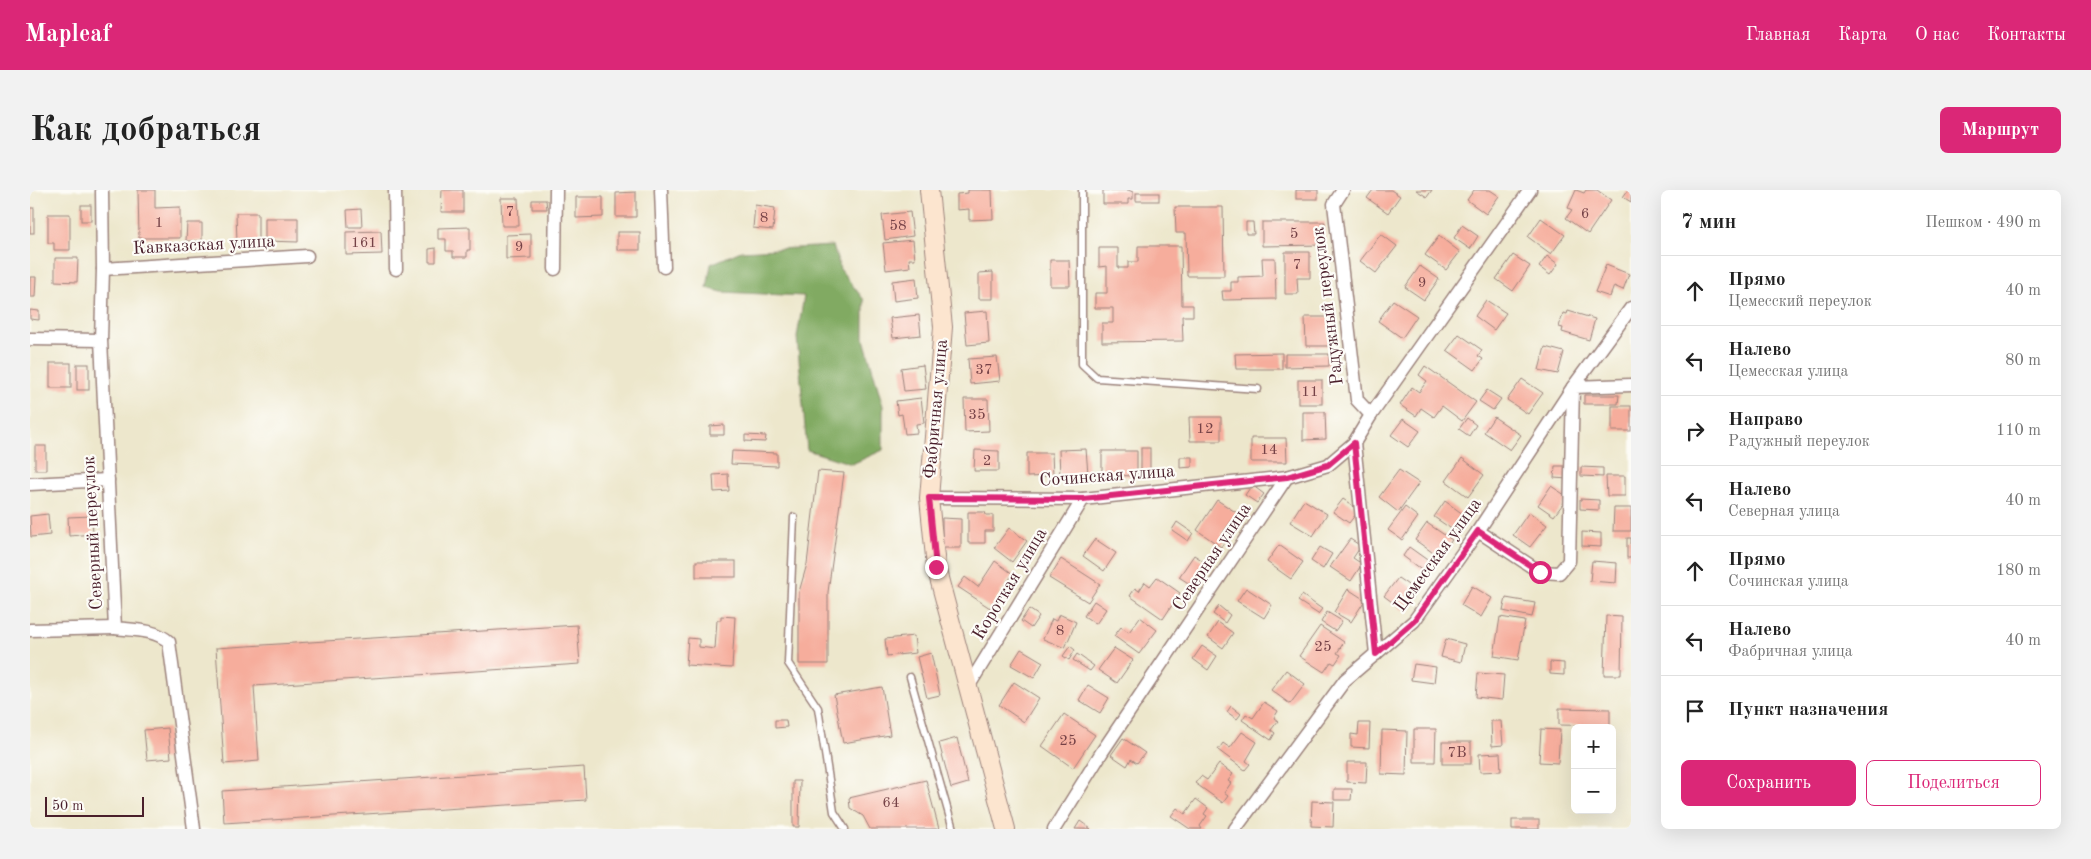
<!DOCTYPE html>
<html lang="ru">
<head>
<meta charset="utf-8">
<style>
  :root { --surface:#fff; --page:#f2f2f2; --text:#222; --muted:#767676; --line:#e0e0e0; --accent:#db2777 }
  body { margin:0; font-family:"Old Standard TT",serif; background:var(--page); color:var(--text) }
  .controls { position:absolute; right:15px; bottom:15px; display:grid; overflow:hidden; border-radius:8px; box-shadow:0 5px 20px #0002 }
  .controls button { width:45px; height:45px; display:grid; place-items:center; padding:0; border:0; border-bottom:1px solid var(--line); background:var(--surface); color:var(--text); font:25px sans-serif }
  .scale { position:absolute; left:15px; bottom:12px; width:99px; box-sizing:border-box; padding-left:5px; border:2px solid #4a1f2b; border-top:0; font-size:14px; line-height:18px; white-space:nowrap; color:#4a1f2b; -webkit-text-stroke:4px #fdfcf7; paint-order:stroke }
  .stop { position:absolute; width:15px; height:15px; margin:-11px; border:4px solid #db2777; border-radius:50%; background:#fff }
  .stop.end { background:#db2777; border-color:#fff; box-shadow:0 1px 5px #0008 }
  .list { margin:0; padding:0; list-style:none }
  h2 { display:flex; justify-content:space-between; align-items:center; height:65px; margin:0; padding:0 20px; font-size:21px }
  h2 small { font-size:16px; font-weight:400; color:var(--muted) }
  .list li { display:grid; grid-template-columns:32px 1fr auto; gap:15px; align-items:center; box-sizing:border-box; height:70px; padding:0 20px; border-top:1px solid var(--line) }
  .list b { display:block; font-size:19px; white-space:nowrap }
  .list p { margin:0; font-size:16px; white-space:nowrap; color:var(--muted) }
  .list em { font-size:16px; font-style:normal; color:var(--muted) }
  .actions { display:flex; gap:10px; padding:15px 20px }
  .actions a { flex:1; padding:11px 0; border:1px solid var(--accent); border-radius:8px; text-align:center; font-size:18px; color:var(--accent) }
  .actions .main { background:var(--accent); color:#fff }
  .icon { flex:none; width:28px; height:28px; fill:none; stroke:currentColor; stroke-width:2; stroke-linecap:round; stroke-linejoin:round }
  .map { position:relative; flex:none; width:1601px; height:639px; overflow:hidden; border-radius:8px }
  header { display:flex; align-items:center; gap:30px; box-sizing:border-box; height:70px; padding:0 25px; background:var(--accent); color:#fff }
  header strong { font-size:24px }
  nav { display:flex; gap:28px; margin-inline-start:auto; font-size:18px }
  .intro { display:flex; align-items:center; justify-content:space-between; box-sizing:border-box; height:120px; padding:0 30px }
  h1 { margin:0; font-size:35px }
  .button { padding:12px 22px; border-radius:8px; background:var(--accent); color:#fff; font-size:18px; font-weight:700 }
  main { display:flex; gap:30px; padding:0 30px }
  aside { flex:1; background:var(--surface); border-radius:8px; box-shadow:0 5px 20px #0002 }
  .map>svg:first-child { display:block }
  .forest { fill:#81aa62; stroke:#666446 }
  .building { fill:#f6ad9c }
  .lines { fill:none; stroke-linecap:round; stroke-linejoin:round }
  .lane-casing { stroke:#9c837c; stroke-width:9 }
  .street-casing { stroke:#9c837c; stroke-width:15 }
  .secondary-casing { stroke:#9c837c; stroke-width:20 }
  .lane { stroke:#fff; stroke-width:6 }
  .street { stroke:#fff; stroke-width:12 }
  .secondary { stroke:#fce5cf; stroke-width:18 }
  .route { stroke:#db2777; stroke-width:6 }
  .labels { text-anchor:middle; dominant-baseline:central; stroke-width:4.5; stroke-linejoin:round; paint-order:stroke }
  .number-label { font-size:15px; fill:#754247 }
  .street-label { font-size:18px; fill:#4a1f2b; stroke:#fdfcf7 }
</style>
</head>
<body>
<header>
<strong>Mapleaf</strong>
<nav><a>Главная</a><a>Карта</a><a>О нас</a><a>Контакты</a></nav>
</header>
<div class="intro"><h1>Как добраться</h1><a class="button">Маршрут</a></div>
<main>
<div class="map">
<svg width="1601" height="639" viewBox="0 0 1601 639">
  <rect width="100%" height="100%" fill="#fdfcf7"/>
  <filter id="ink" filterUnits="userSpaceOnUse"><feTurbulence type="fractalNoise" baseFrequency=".02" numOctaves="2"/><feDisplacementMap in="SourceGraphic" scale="10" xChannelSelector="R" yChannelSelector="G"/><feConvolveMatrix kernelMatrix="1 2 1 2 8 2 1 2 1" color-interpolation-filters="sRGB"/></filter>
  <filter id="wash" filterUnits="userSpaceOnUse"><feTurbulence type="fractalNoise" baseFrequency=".0096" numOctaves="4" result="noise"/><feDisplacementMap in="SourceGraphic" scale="20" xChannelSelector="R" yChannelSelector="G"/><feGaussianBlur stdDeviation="1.12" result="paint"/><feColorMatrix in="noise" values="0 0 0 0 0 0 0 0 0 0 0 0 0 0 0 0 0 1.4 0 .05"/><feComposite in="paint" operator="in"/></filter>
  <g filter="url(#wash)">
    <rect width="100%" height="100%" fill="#ede7cc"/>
    <!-- forest -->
    <path class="forest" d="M803 56 810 79 834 110V149L853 216V260L822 274 777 260 767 147 774 106 692 102 677 98 681 74 711 61Z"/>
    <g id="blocks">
      <!-- building -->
      <g class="building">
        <path d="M108 0H125V18L150 17V48H109Z"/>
        <path d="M412 0H433V22H411Z"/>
        <path d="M938 0H962L963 29 939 30V19L927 20V4L938 3Z"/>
        <path d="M1073 0H1098L1103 2V9H1098V14H1073Z"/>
        <rect x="1266" y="0" width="22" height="9"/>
        <path d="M1343 0H1361L1370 6 1358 23 1337 8Z"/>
        <path d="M1386 0H1402L1397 7Z"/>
        <path d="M1444 0H1460L1469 6 1456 24 1437 10Z"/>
        <path d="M1546 0 1554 3 1556 0H1567L1581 10 1558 44 1536 28 1542 20 1538 18Z"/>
        <path d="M1598 0H1601V12L1593 7Z"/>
        <path d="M606 2V27H586V3Z"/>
        <rect x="1106" y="3" width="23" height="8"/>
        <path d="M546 7H573V27L546 28Z"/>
        <path d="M471 8H488L489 36H472Z"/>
        <path d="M502 10H516L517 19H502Z"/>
        <rect x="51" y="15" width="10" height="16"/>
        <path d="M725 15 745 18 743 40 723 38Z"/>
        <path d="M1145 17H1193L1194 86H1157L1156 43H1146Z"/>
        <rect x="0" y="18" width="4" height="25"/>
        <path d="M331 19 332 37H318L317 20Z"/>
        <path d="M880 22 883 46 855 50 852 25Z"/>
        <path d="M206 23H228V52H207Z"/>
        <path d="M18 24H40V60H24V53H18Z"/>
        <path d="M235 28H268V52L235 51Z"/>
        <path d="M1511 28 1535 45 1521 64 1498 47Z"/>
        <path d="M1216 32H1223L1224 44H1216Z"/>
        <path d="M1232 32H1295V55L1232 56Z"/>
        <path d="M157 33H172V51H156Z"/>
        <path d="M1432 35 1448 46 1440 59 1424 48Z"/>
        <path d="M440 37V60H437V67H423V61H416V49H408V38Z"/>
        <path d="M351 41 352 64 316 65V42Z"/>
        <rect x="587" y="42" width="23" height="18"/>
        <path d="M501 44V68L476 69V45Z"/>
        <path d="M1351 44 1367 56 1346 83 1330 71Z"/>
        <path d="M1409 46 1430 62 1416 80 1395 65Z"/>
        <path d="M883 50 885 69H879L880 77 856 80 853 53Z"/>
        <path d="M1108 56H1151L1152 115H1163V126H1152L1153 151 1072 152V133H1083V118H1065V103H1077V76L1069 77V58H1088V78H1098V72H1108Z"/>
        <path d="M406 58V72H399V59Z"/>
        <path d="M1255 62H1280V88H1267L1268 104H1255Z"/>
        <path d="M1483 65 1500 76 1483 101 1466 89Z"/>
        <path d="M1517 66 1528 74 1520 85 1509 77Z"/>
        <path d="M25 68H48L47 92 25 91Z"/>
        <path d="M1232 68H1245L1246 109 1193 110 1192 101H1201V92H1208V87L1233 86Z"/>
        <path d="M1020 70H1039L1040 96H1020Z"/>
        <path d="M1576 75 1599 84 1593 100 1584 96 1580 107 1565 102Z"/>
        <path d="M1390 76 1409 89 1394 110 1375 97Z"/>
        <path d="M963 82V109H949V83Z"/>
        <path d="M0 87H6L5 107H0Z"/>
        <path d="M886 88 888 108 864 111 862 91Z"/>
        <path d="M1363 110 1387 126 1372 148 1348 131Z"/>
        <path d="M1456 110 1476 123 1464 140 1445 126Z"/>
        <path d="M0 120 9 121V130L0 129Z"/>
        <path d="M957 121 959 153 937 155 934 123Z"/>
        <path d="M1538 121 1565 129 1559 150 1532 142 1533 138 1529 137 1533 123 1537 124Z"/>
        <path d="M889 125 891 145 863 148 860 128Z"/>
        <path d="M1275 127H1298L1299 156H1276Z"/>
        <path d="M1429 144 1452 160 1448 166 1453 169 1445 180 1417 160Z"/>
        <path d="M1515 157 1534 162 1528 184 1509 180Z"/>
        <path d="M1252 163V179H1206L1205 164Z"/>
        <path d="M1255 164H1299V176L1255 177Z"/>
        <path d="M967 167 970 191 940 194 938 169Z"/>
        <rect x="20" y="173" width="21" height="25"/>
        <rect x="47" y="174" width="12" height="26"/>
        <path d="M893 175 896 199 874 201 871 178Z"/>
        <path d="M1395 176 1446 212 1432 231 1412 216 1404 227 1391 218 1386 226 1370 215 1382 197 1389 202 1397 191 1389 185Z"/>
        <path d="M1492 189 1513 203 1498 224 1477 210Z"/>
        <rect x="1268" y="190" width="24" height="24"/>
        <path d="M1457 200 1471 209 1463 220 1449 211Z"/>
        <path d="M1554 205H1589L1588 214H1554Z"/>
        <path d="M891 208 894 233 886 234 887 243 875 244 872 224 868 225 866 211Z"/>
        <path d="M934 209H958L959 241 935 242Z"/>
        <rect x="1582" y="216" width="19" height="25"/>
        <path d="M1273 222H1295L1296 249 1273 250Z"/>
        <path d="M1159 227H1191V251H1160Z"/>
        <path d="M1464 227 1491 245 1480 260 1454 242Z"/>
        <path d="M1437 228 1446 235 1439 246 1429 239Z"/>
        <path d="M1373 229 1390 241 1378 257 1361 245Z"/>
        <path d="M694 235V245H680V236Z"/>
        <path d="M715 245 736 246 735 252 715 251Z"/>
        <path d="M1221 248H1256L1257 272H1221Z"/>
        <rect x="5" y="256" width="11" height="24"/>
        <rect x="1111" y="258" width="9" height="26"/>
        <path d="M1056 259 1058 284 1030 286 1029 260Z"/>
        <path d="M945 260 969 261V281H944Z"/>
        <path d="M702 261 747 263V276L701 274Z"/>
        <path d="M1072 261H1107V286L1072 285Z"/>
        <path d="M997 263H1022L1023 286 997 287Z"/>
        <path d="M1150 267H1162V277L1150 278Z"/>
        <path d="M1432 268 1454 285 1438 307 1416 291Z"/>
        <path d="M1525 276H1539L1538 289 1524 288Z"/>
        <path d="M1551 277 1573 278V287L1551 286Z"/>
        <path d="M1369 280 1389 293 1368 322 1349 307Z"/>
        <path d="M788 281 814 283 798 402V474H769V402L777 374Z"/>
        <path d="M698 284 699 301 684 302 683 285Z"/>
        <path d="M1576 286H1595V306H1577Z"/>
        <path d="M1222 295 1234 304 1227 313 1215 305Z"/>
        <path d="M1521 296 1538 307 1524 326 1508 315Z"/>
        <path d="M1313 309 1329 320 1319 333 1303 322Z"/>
        <path d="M1550 309 1569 310V320L1550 319Z"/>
        <path d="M1187 310 1207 323 1192 344 1197 348 1191 357 1167 340Z"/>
        <path d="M1274 310 1297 324 1283 346 1260 332Z"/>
        <path d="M1415 311 1437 327 1426 342 1404 327Z"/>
        <path d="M1375 317 1388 327 1372 350 1358 340Z"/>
        <path d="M1584 318H1601V341H1583Z"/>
        <path d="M938 322H955L956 325H963V341H955V353H938Z"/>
        <path d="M1499 322 1517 335 1500 357 1483 345Z"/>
        <path d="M18 324 20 345 1 347 0 326Z"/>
        <path d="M62 326 63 344 39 346 38 327Z"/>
        <path d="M912 328 931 329V358H912Z"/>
        <path d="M1147 332 1163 343 1158 351 1142 340Z"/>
        <path d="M1397 333 1422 350 1409 367 1385 350Z"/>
        <path d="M979 338 997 351 982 372 964 358Z"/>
        <path d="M1552 342 1571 343V357L1552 356Z"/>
        <rect x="1597" y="348" width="4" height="20"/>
        <path d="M1065 349 1086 363 1074 381 1053 366Z"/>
        <path d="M1320 349 1331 356 1323 368 1332 374 1321 391 1300 377Z"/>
        <path d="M1249 355 1273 372 1261 389 1237 372Z"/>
        <path d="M1290 357 1302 364 1293 379 1281 371Z"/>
        <path d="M1379 357 1400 372 1394 382 1373 366Z"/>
        <path d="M1164 365 1181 376 1166 398 1149 387Z"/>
        <path d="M1031 369 1070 394 1058 412 1019 388Z"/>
        <rect x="666" y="371" width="40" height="16"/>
        <path d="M965 371 983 384 960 418 928 397 935 387 948 397Z"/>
        <path d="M1562 371 1587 373 1586 393 1560 391Z"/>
        <path d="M1127 387 1150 403 1133 429 1100 406 1105 398 1109 401 1115 392 1120 396Z"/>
        <path d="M1368 388 1387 401 1373 420 1354 406Z"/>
        <path d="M1442 396 1462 408 1451 427 1431 415Z"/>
        <path d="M1216 398 1242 415 1234 428 1207 411Z"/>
        <path d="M1318 399 1335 410 1321 432 1304 422Z"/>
        <path d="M1272 405 1292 419 1288 424 1268 411Z"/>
        <path d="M1476 408 1505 413 1502 427 1473 421Z"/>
        <path d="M1064 411 1076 419 1066 434 1054 426Z"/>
        <path d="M1189 416 1200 425 1195 433 1183 424Z"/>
        <path d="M999 419 1009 426 1001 438 991 431Z"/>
        <path d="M1297 422 1312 431 1305 441 1291 432Z"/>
        <path d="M1029 424 1046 432 1035 458 1013 449 1022 429 1026 431Z"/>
        <path d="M691 426 705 427 702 478 656 475 658 448 669 449V457L685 459 687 430H691Z"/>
        <path d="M1576 426 1592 427 1591 485H1574Z"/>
        <path d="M1110 427 1127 440 1109 464 1084 446 1091 437 1099 442Z"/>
        <path d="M1470 427 1495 431 1488 470 1464 466Z"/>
        <path d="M1188 432 1203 443 1193 458 1178 447Z"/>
        <path d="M547 435 550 474 224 496 229 571 194 574 186 458Z"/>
        <path d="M1290 436 1314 452 1307 463 1311 465 1305 474 1301 472 1294 482 1269 466Z"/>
        <path d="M884 446 886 463 857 466 855 449Z"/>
        <path d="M1416 449 1435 454 1431 472 1411 467Z"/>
        <path d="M1040 456 1045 460 1039 470 1033 466Z"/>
        <path d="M1172 456 1187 466 1178 480 1163 469Z"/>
        <path d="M1084 458 1103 470 1087 493 1068 480Z"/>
        <path d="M991 459 1013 472 1004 488 981 475Z"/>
        <path d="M901 463 910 505 897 508 887 467Z"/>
        <path d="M1047 464 1064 476 1060 481 1043 470Z"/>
        <path d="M1520 472 1534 473V485L1520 484Z"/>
        <path d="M1384 474 1406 477 1404 493 1381 490Z"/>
        <path d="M1256 480 1275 494 1260 514 1241 500Z"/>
        <path d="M1448 483 1474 485 1472 510 1446 507Z"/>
        <path d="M984 492 1009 508 994 532 969 515Z"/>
        <path d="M1058 495 1079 508 1070 523 1049 510Z"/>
        <path d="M852 497 860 545 813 553 804 505Z"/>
        <path d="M1234 512 1248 521 1244 528 1248 531 1241 540 1245 543 1241 550 1212 530 1216 524 1223 528Z"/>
        <path d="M1201 516 1211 524 1207 529 1197 522Z"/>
        <path d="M1529 518 1580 519V536L1529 535Z"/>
        <path d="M1034 524 1065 545 1043 578 1012 556Z"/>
        <path d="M745 530H756L757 537 745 538Z"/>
        <path d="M1461 531H1471L1473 555 1462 556Z"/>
        <path d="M1329 533H1340L1339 558 1321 557V544L1328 545Z"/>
        <path d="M138 538 141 568 117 570 114 540Z"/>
        <path d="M1384 539H1406L1405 572H1384Z"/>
        <path d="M1511 539 1530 540 1528 573 1509 572Z"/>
        <path d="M1352 540 1377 541 1376 585 1351 584Z"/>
        <path d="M1212 542 1227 552 1216 571 1220 574 1215 580 1188 560 1193 553 1200 558Z"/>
        <path d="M927 548 938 593 921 598 909 553Z"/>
        <path d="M1093 548 1115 563 1107 573 1101 569 1097 576 1081 565Z"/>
        <rect x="1412" y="552" width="29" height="22"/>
        <path d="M1470 563 1471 581 1450 582 1449 564Z"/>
        <path d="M1317 572H1337L1336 593 1317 592Z"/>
        <path d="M1189 574 1203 584 1198 591 1201 593 1194 603 1198 606 1193 613 1165 593 1171 586 1177 590Z"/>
        <path d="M554 577 556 610 194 633 192 601Z"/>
        <path d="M896 590 909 639H840L833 626 820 618 819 608Z"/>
        <path d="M763 591H770L769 637H763Z"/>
        <path d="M1304 599H1322L1321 610H1304Z"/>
        <path d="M1166 609 1178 618 1174 624 1177 626 1170 636 1172 639H1160L1141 626 1147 618 1155 624Z"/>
        <path d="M1282 611 1304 612 1303 637 1281 636Z"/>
        <rect x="1482" y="630" width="27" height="9"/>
        <path d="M1050 631 1061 639H1045Z"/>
      </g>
    </g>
  </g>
  <g filter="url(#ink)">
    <use href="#blocks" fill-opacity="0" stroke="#9c837c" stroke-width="1"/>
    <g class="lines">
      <defs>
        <g id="lane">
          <path d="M1052 0V174L1067 188 1228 199"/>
          <path d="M764 327 758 473 788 518 804 622 815 639"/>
          <path d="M880 487 923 639"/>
        </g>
        <g id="street">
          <path d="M72 0 73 79 71 150 85 438C103 440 125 439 139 452L164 639"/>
          <path d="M365 0 366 79"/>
          <path d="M631 0 634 77"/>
          <path d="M1313 0 1304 14 1327 210 1341 225"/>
          <path d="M73 79 277 66"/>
          <path d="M525 79 526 0"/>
          <path d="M0 149 71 150"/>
          <path d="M1324 253 1346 464"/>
          <path d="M0 294 78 290"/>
          <path d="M899 308 1053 309 1257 287"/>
          <path d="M1448 341 1510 382 1529 383 1539 371 1543 197 1601 195"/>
          <path d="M0 440 85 438"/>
          <path d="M938 497 1053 309"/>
          <path d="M1024 639 1072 562 1257 287 1298 275 1324 253 1341 225 1500 0"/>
          <path d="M1205 639 1315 490 1384 431 1448 341 1543 197 1601 118"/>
        </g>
        <path id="secondary" d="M899 0 913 137 899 308 906 377 976 639"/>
      </defs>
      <!-- lane casing -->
      <use href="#lane" class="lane-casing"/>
      <!-- street casing -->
      <use href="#street" class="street-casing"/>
      <!-- secondary casing -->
      <use href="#secondary" class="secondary-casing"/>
      <!-- lane -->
      <use href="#lane" class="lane"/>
      <!-- street -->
      <use href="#street" class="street"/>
      <!-- secondary -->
      <use href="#secondary" class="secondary"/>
    </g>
  </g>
  <g class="lines" filter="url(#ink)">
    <!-- route -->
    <path class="route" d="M906 377 899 308 1053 309 1257 287 1298 275 1324 253 1346 464 1384 431 1448 341 1510 382"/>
  </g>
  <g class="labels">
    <!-- number labels -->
    <g class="number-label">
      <text x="480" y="22">7</text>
      <text x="1555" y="24">6</text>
      <text x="734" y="28">8</text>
      <text x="129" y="33">1</text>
      <text x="868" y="36">58</text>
      <text x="1264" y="44">5</text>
      <text x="334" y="53">161</text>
      <text x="489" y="57">9</text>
      <text x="1267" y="75">7</text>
      <text x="1392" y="93">9</text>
      <text x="954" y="180">37</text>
      <text x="1280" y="202">11</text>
      <text x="947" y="225">35</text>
      <text x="1175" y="239">12</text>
      <text x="1239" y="260">14</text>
      <text x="957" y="271">2</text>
      <text x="1030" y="441">8</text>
      <text x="1293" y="457">25</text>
      <text x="1038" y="551">25</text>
      <text x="1427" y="563">7В</text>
      <text x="861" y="613">64</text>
    </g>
    <!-- street labels -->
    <g class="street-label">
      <text transform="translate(174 55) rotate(-3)">Кавказская улица</text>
      <text transform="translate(1298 116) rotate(-97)">Радужный переулок</text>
      <text transform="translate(906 219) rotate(-85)">Фабричная улица</text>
      <text transform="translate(1077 286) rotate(-4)">Сочинская улица</text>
      <text transform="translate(63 343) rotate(-93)">Северный переулок</text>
      <text transform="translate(1408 365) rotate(-54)">Цемесская улица</text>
      <text transform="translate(1182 367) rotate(-56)">Северная улица</text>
      <text transform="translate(980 394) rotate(-59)">Короткая улица</text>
    </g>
  </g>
</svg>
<div class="controls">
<button>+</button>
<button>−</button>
</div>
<div class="scale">50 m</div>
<div class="stop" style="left:1510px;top:382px"></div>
<div class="stop end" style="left:906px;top:377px"></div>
</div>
<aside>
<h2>7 мин<small>Пешком · 490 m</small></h2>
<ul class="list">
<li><svg class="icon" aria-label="ahead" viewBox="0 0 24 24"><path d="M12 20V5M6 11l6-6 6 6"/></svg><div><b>Прямо</b><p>Цемесский переулок</p></div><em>40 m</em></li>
<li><svg class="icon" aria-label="left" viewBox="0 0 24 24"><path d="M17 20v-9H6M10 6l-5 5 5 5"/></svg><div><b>Налево</b><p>Цемесская улица</p></div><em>80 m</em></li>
<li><svg class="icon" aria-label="right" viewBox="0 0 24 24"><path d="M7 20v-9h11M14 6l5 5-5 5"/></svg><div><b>Направо</b><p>Радужный переулок</p></div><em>110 m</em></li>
<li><svg class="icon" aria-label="left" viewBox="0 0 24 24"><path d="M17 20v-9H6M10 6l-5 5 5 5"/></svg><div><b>Налево</b><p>Северная улица</p></div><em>40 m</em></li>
<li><svg class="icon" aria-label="ahead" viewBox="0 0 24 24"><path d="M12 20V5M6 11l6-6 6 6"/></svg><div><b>Прямо</b><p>Сочинская улица</p></div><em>180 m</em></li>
<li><svg class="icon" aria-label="left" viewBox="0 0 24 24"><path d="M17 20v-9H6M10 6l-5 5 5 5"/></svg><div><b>Налево</b><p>Фабричная улица</p></div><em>40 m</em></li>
<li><svg class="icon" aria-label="arrive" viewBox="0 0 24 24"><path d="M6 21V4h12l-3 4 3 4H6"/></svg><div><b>Пункт назначения</b></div></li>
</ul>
<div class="actions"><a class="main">Сохранить</a><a>Поделиться</a></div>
</aside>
</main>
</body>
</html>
